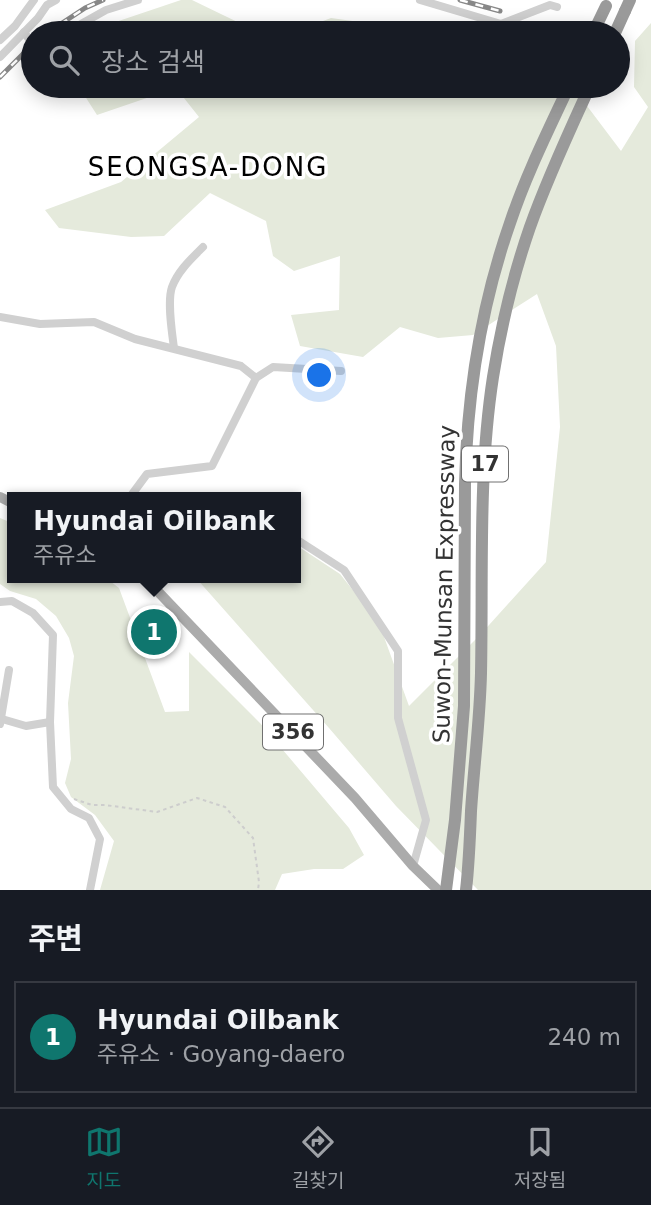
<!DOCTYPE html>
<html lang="ko">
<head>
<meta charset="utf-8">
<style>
  :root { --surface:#171b24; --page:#242831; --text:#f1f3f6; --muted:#9ea1a6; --line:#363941; --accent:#0f766e }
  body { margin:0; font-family:"DejaVu Sans","Noto Sans KR",sans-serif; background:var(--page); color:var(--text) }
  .you { position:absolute; left:320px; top:376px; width:24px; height:24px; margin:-18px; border:5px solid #fff; border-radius:50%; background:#1a73e8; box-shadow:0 0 0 10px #1a73e833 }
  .badge { display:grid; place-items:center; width:46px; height:46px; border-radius:50%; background:var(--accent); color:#fff; font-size:23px; font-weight:700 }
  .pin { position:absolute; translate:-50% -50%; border:4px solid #fff; box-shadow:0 2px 7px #0006 }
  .popup { position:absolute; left:7px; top:492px; width:294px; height:91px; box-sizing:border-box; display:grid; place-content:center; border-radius:0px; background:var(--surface); filter:drop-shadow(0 2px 5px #0005); font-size:23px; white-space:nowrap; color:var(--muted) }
  .popup b { font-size:26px; color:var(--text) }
  .popup::after { content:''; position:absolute; left:50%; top:100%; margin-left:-14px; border:14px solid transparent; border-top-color:var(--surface) }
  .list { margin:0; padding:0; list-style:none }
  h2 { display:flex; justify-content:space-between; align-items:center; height:91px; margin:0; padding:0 28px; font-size:30px }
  h2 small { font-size:23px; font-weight:400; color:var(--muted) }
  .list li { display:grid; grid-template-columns:46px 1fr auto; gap:21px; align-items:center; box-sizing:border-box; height:112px; margin:0 14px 14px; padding:0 14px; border:2px solid var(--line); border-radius:0px }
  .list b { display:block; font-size:26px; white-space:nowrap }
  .list p { margin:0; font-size:23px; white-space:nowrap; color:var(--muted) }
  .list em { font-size:23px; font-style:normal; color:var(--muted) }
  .icon { flex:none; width:38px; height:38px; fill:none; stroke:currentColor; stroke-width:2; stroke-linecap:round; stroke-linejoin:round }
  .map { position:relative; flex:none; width:651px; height:890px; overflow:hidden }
  .search { position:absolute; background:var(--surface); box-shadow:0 4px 18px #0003; left:21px; right:21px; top:21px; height:77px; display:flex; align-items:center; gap:18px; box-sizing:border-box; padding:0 24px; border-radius:38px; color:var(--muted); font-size:26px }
  .sheet { height:217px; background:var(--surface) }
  nav { display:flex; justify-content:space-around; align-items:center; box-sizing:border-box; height:98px; border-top:2px solid var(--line); background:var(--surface); font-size:19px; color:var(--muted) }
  nav a { display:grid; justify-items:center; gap:4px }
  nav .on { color:var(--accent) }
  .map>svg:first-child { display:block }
  .green { fill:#e5eadc }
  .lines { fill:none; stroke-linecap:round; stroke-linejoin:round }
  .path { stroke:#cdcdcd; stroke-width:2; stroke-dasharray:3.5 3.5; stroke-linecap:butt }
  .minor { stroke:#d0d0d0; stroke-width:8 }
  .major { stroke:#ababab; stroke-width:10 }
  .highway { stroke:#9a9a9a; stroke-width:12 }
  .rail-casing { stroke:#888; stroke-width:5 }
  .rail { stroke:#fff; stroke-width:2.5; stroke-dasharray:8; stroke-linecap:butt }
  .highway-bridge { stroke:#9a9a9a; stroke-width:12 }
  .labels { text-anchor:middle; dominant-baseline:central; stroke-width:7; stroke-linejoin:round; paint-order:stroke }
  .shield { fill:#fff; stroke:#707070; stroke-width:2 }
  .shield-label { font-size:21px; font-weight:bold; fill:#333 }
  .street-label { font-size:23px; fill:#333; stroke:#fff }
  .quarter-label { font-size:26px; letter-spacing:2px; fill:#000; stroke:#fff }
</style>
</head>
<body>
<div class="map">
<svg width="651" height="890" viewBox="0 0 651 890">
  <rect width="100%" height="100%" fill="#fff"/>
  <!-- green -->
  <g class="green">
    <path d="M181 0H192L260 33H83Z"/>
    <path d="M331 18 417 30 423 33H291Z"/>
    <path d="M651 23V890H478L396 806 329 728 196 578H296V545L340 574 379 623 409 706 480 635 546 562 560 427 556 346 537 294 473 335 438 338 400 327 363 357 300 346 291 315 339 310 340 256 294 271 273 256 266 221 210 193 164 236 131 237 59 228 45 210 121 182 199 117 176 88 97 115 81 90 80 86H572L621 151 648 107 634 87 635 41Z"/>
    <path d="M0 518 12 523V578H106L119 588 165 712 189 711V652L260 723 349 828 364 855 343 869H314L282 874 275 890H100L114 841 95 815 71 797 65 783 71 759 68 703 74 656 69 638 56 616 36 599 10 591 0 584Z"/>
  </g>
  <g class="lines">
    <!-- path -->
    <path class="path" d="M74 799 92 805H105L157 812 197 798 225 807 253 838 259 882 258 890"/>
    <!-- minor -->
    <g class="minor">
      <path d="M420 0 501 24 550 5 557 7"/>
      <path d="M24 32 33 45"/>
      <path d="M65 33 106 10 138 0"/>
      <path d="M0 40 15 26 34 0"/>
      <path d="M0 57 38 18 47 5 56 0"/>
      <path d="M0 317 40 324 94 322 135 339 241 366 256 378"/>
      <path d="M174 348C172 333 167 301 172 287 178 271 191 259 203 247"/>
      <path d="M130 497 147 474 212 466 256 378 273 367 341 371"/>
      <path d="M296 539 344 570 398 651V718L426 820 413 866"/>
      <path d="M0 602 12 601 33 613 53 635 50 722 53 787 71 809 89 818 100 839 90 890"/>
      <path d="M2 719 26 726 50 722"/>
      <path d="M0 724 9 670"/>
    </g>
    <!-- major -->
    <g class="major">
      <path d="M0 497 12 503"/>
      <path d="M145 578 355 798 413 866 438 890"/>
    </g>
    <!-- highway -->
    <g class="highway">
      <path d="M625 11 630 0"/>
      <path d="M446 890 455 820 464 706 465 484C467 395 481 306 510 223 526 175 548 131 569 86"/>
      <path d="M466 890C469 864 470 837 471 811 474 765 480 719 481 673 483 575 478 474 493 377 501 326 513 276 530 227 547 179 569 132 590 86"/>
    </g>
    <defs>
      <g id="rail">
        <path d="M460 0 500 11"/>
        <path d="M47 33 85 8 103 0"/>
        <path d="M0 77 33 44"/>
      </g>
    </defs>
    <!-- rail casing -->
    <use href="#rail" class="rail-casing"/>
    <!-- rail -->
    <use href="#rail" class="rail"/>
    <!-- highway-bridge -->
    <g class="highway-bridge">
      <path d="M593 33 606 6"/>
      <path d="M615 33 625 11"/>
    </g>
  </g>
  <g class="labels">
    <!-- shield labels -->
    <g class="shield">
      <rect x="462" y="446.5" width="46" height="35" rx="5"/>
      <rect x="263" y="714.5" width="60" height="35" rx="5"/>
    </g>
    <g class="shield-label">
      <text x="485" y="464">17</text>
      <text x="293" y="732">356</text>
    </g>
    <!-- street labels -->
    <g class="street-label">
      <text transform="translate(444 584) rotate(-89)">Suwon-Munsan Expressway</text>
    </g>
    <!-- quarter labels -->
    <g class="quarter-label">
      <text x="208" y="167">SEONGSA-DONG</text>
    </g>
  </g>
</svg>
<div class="you"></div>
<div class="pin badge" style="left:154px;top:632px">1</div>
<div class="popup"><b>Hyundai Oilbank</b>주유소</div>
<div class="search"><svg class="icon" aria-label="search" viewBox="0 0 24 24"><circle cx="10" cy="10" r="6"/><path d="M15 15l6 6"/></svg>장소 검색</div>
</div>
<section class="sheet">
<h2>주변<small></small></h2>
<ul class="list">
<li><span class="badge">1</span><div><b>Hyundai Oilbank</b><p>주유소 · Goyang-daero</p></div><em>240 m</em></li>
</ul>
</section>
<nav>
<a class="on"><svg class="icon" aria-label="map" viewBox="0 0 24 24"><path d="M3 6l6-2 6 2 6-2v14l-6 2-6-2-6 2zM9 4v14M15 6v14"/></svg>지도</a>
<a><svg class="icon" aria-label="directions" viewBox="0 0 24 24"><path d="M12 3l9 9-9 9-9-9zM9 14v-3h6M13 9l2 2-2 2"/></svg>길찾기</a>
<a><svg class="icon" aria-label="saved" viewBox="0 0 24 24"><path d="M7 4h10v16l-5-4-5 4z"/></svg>저장됨</a>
</nav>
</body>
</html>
